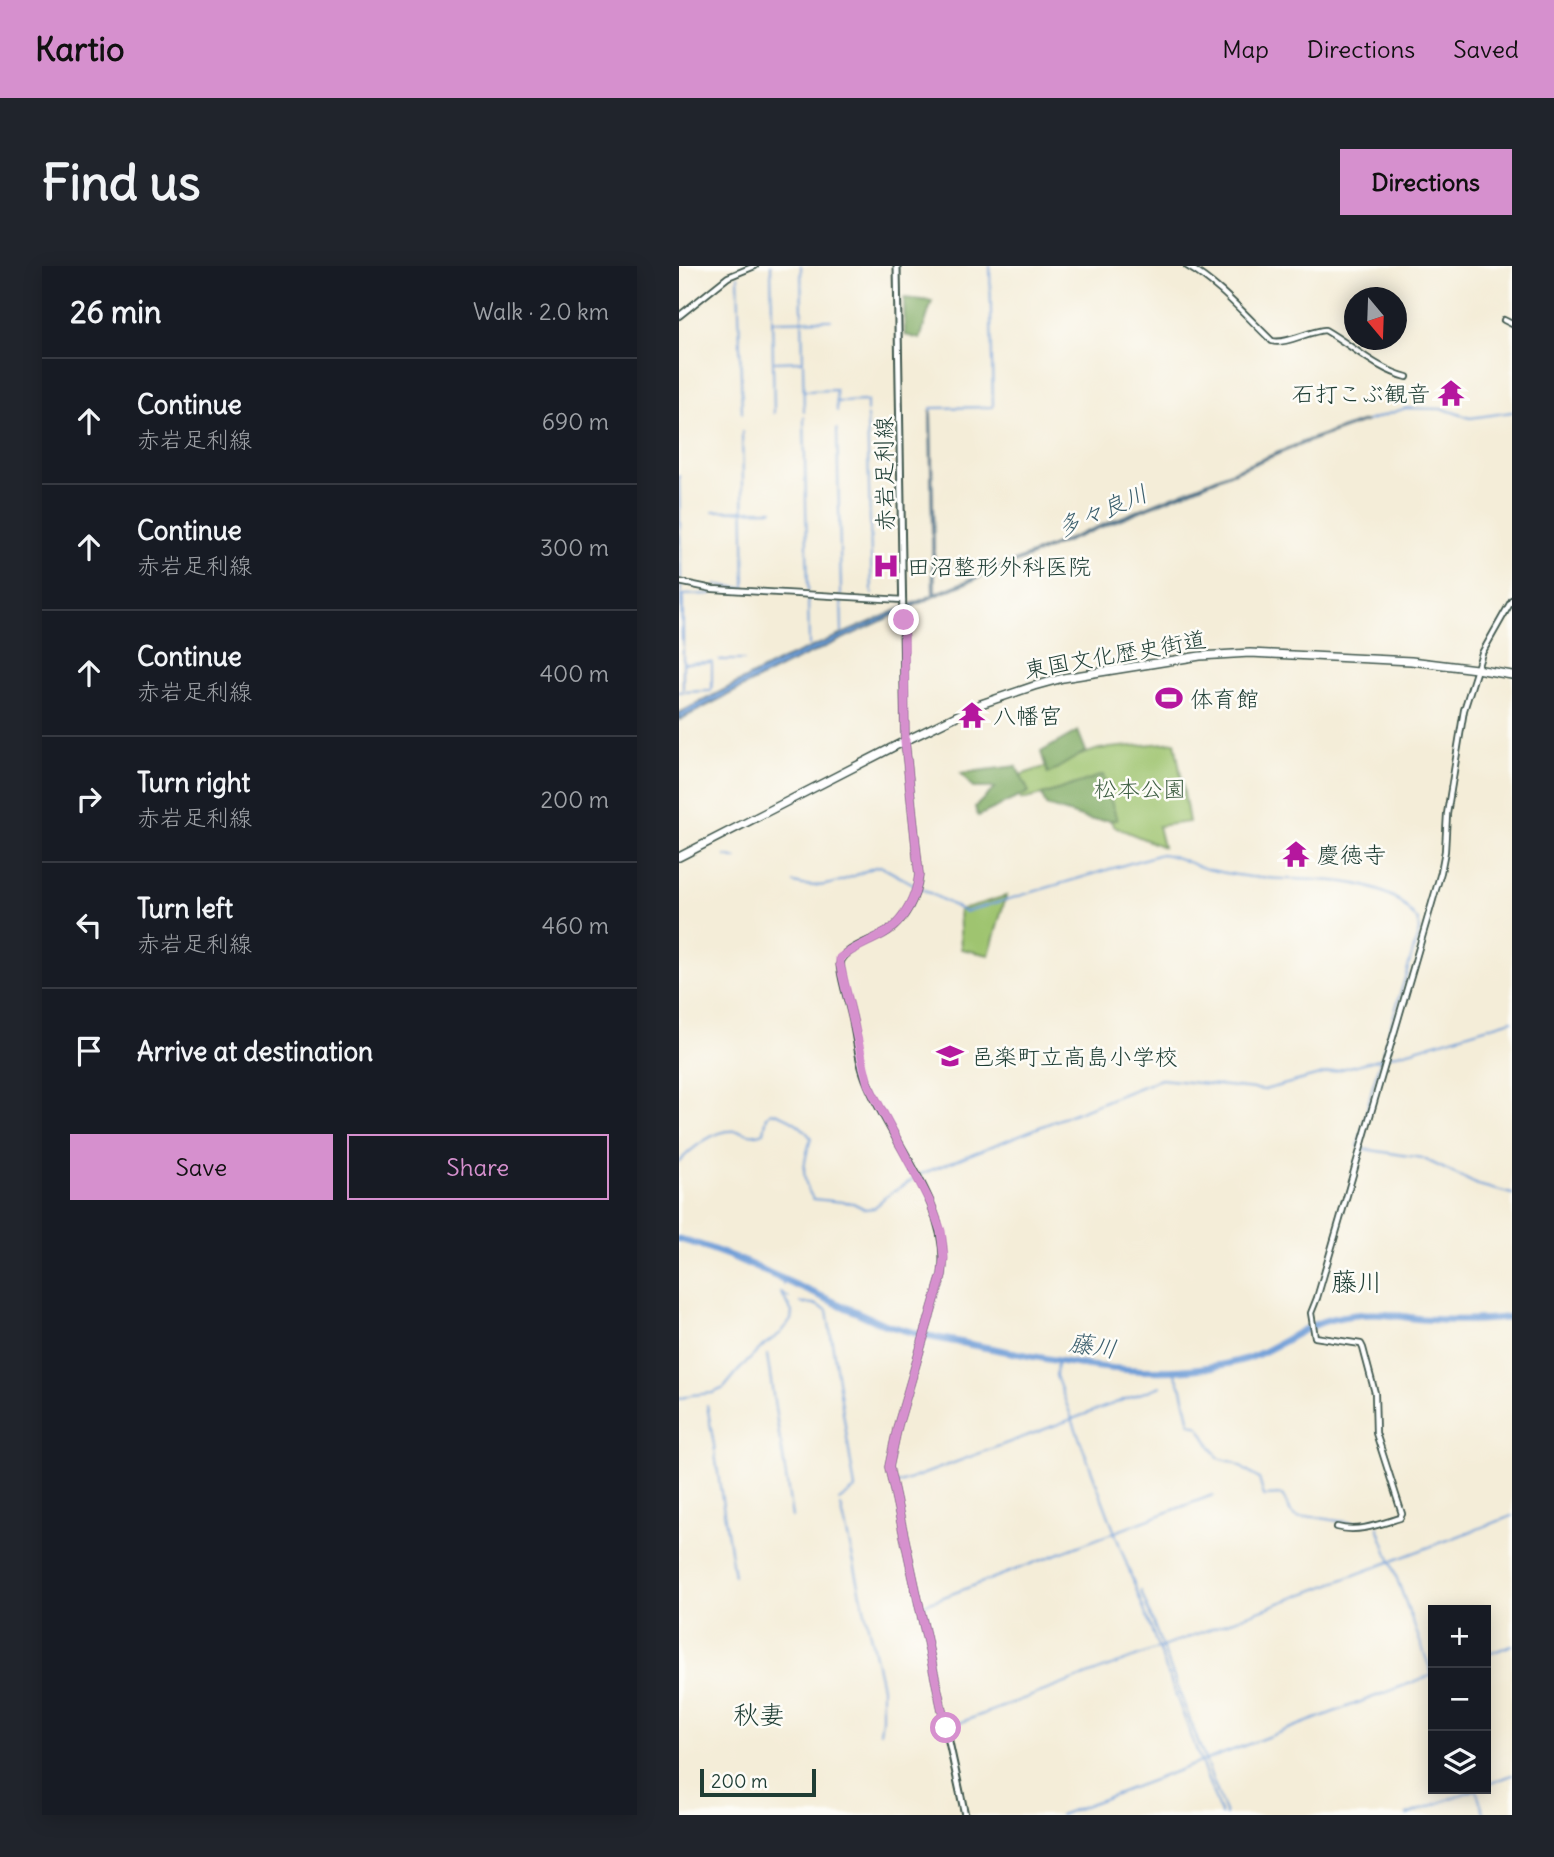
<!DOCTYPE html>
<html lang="en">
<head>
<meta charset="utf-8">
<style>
  :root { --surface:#171b24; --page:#20242c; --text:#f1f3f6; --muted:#9ea1a6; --line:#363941; --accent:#d690ce }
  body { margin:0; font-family:Delius,"Klee One",sans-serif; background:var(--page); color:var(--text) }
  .controls { position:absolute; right:21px; bottom:21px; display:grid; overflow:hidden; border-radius:0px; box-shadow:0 4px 18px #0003 }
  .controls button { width:63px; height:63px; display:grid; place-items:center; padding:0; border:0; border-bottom:2px solid var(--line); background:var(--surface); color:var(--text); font:35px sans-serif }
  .compass { position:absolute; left:665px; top:21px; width:63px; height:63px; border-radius:50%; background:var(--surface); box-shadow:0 4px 18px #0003; rotate:161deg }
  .scale { position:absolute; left:21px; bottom:18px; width:116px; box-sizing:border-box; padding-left:7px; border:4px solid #1f3d34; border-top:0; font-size:19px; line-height:24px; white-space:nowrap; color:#1f3d34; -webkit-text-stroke:5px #fdfcf7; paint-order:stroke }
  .stop { position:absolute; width:21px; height:21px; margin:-16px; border:5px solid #d690ce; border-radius:50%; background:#fff }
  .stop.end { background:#d690ce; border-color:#fff; box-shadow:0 2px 7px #0008 }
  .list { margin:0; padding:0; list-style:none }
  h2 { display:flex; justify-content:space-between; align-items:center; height:91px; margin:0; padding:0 28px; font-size:30px }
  h2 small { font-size:23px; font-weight:400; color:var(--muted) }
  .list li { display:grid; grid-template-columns:46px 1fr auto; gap:21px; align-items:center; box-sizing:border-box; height:126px; padding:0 28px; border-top:2px solid var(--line) }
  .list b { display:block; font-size:26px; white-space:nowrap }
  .list p { margin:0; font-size:23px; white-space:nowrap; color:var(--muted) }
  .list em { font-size:23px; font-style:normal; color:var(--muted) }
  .actions { display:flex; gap:14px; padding:21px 28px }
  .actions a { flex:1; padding:16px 0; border:2px solid var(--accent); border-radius:0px; text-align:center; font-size:24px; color:var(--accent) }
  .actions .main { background:var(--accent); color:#111 }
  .icon { flex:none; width:38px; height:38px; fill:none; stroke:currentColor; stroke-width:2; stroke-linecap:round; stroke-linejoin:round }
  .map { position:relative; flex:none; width:833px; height:1549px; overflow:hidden; border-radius:0px }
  header { display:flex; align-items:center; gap:42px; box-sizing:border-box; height:98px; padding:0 35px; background:var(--accent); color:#111 }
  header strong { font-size:33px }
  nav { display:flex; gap:38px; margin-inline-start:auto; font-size:24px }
  .intro { display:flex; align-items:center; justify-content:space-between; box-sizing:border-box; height:168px; padding:0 42px }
  h1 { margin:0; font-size:49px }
  .button { padding:18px 32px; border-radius:0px; background:var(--accent); color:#111; font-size:24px; font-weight:700 }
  main { display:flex; gap:42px; padding:0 42px }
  aside { flex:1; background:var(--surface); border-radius:0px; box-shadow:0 4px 18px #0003 }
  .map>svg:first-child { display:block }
  .green { fill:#9fc46f; stroke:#5f8052; stroke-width:2 }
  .forest { fill:#7faa62; stroke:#4f744b; stroke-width:2 }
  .water { fill:#6e9dd7; stroke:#466d86; stroke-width:2 }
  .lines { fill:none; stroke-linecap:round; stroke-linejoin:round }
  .stream { stroke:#6e9dd7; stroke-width:2 }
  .river { stroke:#6e9dd7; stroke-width:7 }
  .tertiary-casing { stroke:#3f574d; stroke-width:8 }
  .secondary-casing { stroke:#3f574d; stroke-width:9 }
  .trunk-casing { stroke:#3f574d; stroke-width:10 }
  .tertiary { stroke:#fff; stroke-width:4.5 }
  .secondary { stroke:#fff; stroke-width:5 }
  .trunk { stroke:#fff; stroke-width:7 }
  .route { stroke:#d690ce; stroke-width:9 }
  .labels { text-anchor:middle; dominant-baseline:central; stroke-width:5; stroke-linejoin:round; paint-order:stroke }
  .poi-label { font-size:23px; fill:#1f3d34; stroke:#fdfcf7; text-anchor:start }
  .street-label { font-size:23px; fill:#1f3d34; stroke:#fdfcf7 }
  .park-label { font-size:23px; fill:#3f5f43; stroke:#fdfcf7 }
  .water-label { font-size:24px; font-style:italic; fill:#3b5f6d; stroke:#fdfcf7 }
  .quarter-label { font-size:26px; fill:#1f3d34; stroke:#fdfcf7 }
</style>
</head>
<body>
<header>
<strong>Kartio</strong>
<nav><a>Map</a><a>Directions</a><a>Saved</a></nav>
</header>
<div class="intro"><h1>Find us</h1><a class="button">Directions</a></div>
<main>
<aside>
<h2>26 min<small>Walk · 2.0 km</small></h2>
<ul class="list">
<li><svg class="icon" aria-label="ahead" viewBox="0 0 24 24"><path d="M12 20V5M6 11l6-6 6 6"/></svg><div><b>Continue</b><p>赤岩足利線</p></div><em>690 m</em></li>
<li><svg class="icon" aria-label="ahead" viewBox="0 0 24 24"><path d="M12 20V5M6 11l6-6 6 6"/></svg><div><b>Continue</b><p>赤岩足利線</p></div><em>300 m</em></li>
<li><svg class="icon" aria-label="ahead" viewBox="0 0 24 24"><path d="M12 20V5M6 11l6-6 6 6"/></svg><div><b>Continue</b><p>赤岩足利線</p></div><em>400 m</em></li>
<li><svg class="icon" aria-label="right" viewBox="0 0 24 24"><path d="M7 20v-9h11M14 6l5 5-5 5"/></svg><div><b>Turn right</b><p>赤岩足利線</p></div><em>200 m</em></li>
<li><svg class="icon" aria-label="left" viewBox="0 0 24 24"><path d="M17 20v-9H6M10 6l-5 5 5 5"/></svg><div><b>Turn left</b><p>赤岩足利線</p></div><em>460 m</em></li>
<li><svg class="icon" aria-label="arrive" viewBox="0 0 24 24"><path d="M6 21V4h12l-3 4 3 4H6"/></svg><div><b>Arrive at destination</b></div></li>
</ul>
<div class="actions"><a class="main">Save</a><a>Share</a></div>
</aside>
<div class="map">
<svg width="833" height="1549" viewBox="0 0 833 1549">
  <rect width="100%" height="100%" fill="#fdfcf7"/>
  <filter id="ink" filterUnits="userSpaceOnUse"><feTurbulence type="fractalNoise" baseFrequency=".0143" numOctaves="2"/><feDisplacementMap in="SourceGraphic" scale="14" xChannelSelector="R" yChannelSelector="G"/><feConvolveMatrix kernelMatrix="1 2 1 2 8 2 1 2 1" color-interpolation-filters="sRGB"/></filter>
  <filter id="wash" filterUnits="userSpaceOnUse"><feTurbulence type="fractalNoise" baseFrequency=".00686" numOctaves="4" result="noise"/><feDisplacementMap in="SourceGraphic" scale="28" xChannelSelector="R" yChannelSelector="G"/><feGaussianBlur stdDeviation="1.57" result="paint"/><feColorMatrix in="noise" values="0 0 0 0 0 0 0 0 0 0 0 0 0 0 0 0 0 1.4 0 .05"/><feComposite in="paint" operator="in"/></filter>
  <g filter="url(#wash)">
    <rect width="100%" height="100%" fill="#f4edd8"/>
    <!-- green -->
    <g class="green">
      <path d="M496 476 510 556 479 560 484 581 436 561 425 546 363 529 343 534 323 515 420 483Z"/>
      <path d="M327 630 310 689 282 683 280 644Z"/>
    </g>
    <!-- forest -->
    <g class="forest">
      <path d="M225 32 253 35 241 73 226 69Z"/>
      <path d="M399 465 407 485 369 508 362 486Z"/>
      <path d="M337 500 350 526 299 550 296 541 316 522H294L282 507Z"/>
      <path d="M424 509 438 554H412L367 540 363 529Z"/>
    </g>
    <!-- water -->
    <path class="water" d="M251 144 252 149 256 328 629 174 685 155H688L628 176 256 330 107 399 0 454V447L103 394 254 329Z"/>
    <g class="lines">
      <!-- stream -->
      <g class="stream">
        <path d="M92 0 95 147"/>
        <path d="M122 0 125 146"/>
        <path d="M59 10 63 147"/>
        <path d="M94 55 152 54"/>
        <path d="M96 96 123 95"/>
        <path d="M125 125 157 124 158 145"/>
        <path d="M158 136 188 135V145"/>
        <path d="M252 144V142L314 141 311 0"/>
        <path d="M188 150 193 328"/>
        <path d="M125 151 129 325"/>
        <path d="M688 155 727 142 765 143 791 152 833 146"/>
        <path d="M158 163 163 365"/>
        <path d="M63 166 66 322"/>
        <path d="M0 210 2 313"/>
        <path d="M34 245 94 244"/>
        <path d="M2 319 3 373"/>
        <path d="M37 319 64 322"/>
        <path d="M129 331 130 379"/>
        <path d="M40 394H65"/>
        <path d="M6 397 33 396"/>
        <path d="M33 398V423"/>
        <path d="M4 412V329L32 328V326"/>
        <path d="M4 413V423"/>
        <path d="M0 426 32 425"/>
        <path d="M47 590 58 593"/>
        <path d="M115 617C145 626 169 612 196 601L201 600 286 646 482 588C500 589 514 601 532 604 549 608 568 611 585 612 627 615 674 610 712 630 723 635 731 646 739 655L740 665 694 819 679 881"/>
        <path d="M685 883 743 892 799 919 833 928"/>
        <path d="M0 896C13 882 37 862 58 865 71 867 70 871 85 866L88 850 92 846C108 850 122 858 132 872 125 896 120 910 134 933L174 937 186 943 195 942 205 932 242 908 482 813 585 824 733 784 833 754"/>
        <path d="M104 1019 105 1014"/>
        <path d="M102 1027 110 1032"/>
        <path d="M122 1037 135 1038 148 1044 176 1223 160 1235"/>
        <path d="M88 1089 101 1175"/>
        <path d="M378 1094 377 1110 542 1549"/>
        <path d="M495 1106 503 1123 511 1157 520 1161 539 1192 554 1196 580 1213 585 1230 603 1229C608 1235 609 1248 618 1251 622 1253 629 1250 634 1251 655 1253 674 1261 695 1253L696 1256"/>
        <path d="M0 1133 12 1129 34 1127 45 1122 59 1105 85 1079 102 1067 112 1054 113 1046 102 1027"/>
        <path d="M28 1139 36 1185"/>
        <path d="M102 1178 113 1251"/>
        <path d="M36 1188 55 1310"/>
        <path d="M218 1218 482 1120"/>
        <path d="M162 1240 203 1421V1453L201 1466"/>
        <path d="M699 1261 754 1411"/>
        <path d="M462 1325 547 1549"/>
        <path d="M246 1338 534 1229"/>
        <path d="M807 1389 833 1379"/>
        <path d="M272 1460 833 1250"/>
        <path d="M807 1519 833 1509"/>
        <path d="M797 1524 806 1549"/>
        <path d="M381 1549 753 1409"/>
        <path d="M728 1549 797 1523"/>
      </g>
      <!-- river -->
      <path class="river" d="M0 973 21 979 54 991 202 1057C237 1069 274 1075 310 1082 394 1098 483 1118 567 1093 595 1085 623 1060 653 1053 671 1049 693 1047 711 1049 722 1050 732 1052 743 1053 772 1055 804 1055 833 1051"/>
    </g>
  </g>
  <g filter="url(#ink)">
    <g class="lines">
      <defs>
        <g id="tertiary">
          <path d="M508 0C541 19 566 49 593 75 606 79 630 65 646 64 674 80 697 103 728 111"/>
          <path d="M0 50 49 11 76 0"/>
          <path d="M825 54 833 58"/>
          <path d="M0 316 34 323 224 334"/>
          <path d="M658 1261C679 1267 701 1258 721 1252L723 1248 697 1167 696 1127 684 1082 682 1078 636 1071 632 1047 638 1032 762 606 766 585 768 548 785 444 803 387 833 334"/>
        </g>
        <path id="secondary" d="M218 0 226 475 240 609C238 629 227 653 209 665 197 674 163 682 161 698 163 717 170 736 174 755 178 776 180 798 189 818 214 879 273 941 263 1009L219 1159 210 1201 286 1549"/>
        <path id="trunk" d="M0 591 226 475 302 438 355 420 384 412 521 390 571 387 732 395 797 403 833 409"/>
      </defs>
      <!-- tertiary casing -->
      <use href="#tertiary" class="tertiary-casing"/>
      <!-- secondary casing -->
      <use href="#secondary" class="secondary-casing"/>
      <!-- trunk casing -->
      <use href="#trunk" class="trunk-casing"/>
      <!-- tertiary -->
      <use href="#tertiary" class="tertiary"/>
      <!-- secondary -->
      <use href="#secondary" class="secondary"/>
      <!-- trunk -->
      <use href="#trunk" class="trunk"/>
    </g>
  </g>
  <g class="lines" filter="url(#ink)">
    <!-- route -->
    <path class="route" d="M225 354 226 475 240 609C237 631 225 657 204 668 190 676 174 682 161 692V698L189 818 252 938 262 965 265 992 263 1009 219 1159 210 1201 267 1462"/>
  </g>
  <!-- icons -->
  <defs>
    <symbol id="temple-bare" viewBox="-9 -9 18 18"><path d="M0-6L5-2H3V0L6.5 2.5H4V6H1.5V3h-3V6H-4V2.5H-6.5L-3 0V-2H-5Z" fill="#b5179e" stroke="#fdfcf7" stroke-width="2.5" paint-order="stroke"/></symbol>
    <symbol id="hospital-bare" viewBox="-9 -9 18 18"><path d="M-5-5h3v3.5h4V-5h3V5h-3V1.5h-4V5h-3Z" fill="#b5179e" stroke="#fdfcf7" stroke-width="2.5" paint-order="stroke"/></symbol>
    <symbol id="stadium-bare" viewBox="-9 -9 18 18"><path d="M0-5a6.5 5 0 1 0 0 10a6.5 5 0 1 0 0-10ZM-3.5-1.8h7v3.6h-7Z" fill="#b5179e" stroke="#fdfcf7" stroke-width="2.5" paint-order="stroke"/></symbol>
    <symbol id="school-bare" viewBox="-9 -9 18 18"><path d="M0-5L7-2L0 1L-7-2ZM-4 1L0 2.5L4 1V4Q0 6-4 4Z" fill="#b5179e" stroke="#fdfcf7" stroke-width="2.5" paint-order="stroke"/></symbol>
  </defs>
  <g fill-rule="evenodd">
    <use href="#temple-bare" x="753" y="108" width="38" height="38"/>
    <use href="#hospital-bare" x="188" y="281" width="38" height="38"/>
    <use href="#stadium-bare" x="471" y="413" width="38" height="38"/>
    <use href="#temple-bare" x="274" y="430" width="38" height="38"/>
    <use href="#temple-bare" x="598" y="569" width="38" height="38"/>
    <use href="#school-bare" x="252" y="771" width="38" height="38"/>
  </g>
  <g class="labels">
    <!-- poi labels -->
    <g class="poi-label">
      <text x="751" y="127" text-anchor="end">石打こぶ観音</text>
      <text x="228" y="300">田沼整形外科医院</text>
      <text x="511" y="432">体育館</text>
      <text x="314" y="449">八幡宮</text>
      <text x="638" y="588">慶徳寺</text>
      <text x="292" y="790">邑楽町立高島小学校</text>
    </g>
    <!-- street labels -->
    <g class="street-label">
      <text transform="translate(205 208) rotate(-91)">赤岩足利線</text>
      <text transform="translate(436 388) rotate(-10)">東国文化歴史街道</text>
    </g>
    <!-- park labels -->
    <g class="park-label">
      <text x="461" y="522">松本公園</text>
    </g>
    <!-- water labels -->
    <g class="water-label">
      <text transform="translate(423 244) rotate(-23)">多々良川</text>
      <text transform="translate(414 1079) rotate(9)">藤川</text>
    </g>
    <!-- quarter labels -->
    <g class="quarter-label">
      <text x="678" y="1015">藤川</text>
      <text x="80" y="1448">秋妻</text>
    </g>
  </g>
</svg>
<div class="controls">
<button>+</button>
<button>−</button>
<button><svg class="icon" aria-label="layers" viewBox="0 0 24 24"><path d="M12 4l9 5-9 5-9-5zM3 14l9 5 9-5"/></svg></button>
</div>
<svg class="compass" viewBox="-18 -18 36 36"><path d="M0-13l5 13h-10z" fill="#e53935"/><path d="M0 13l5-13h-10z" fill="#9ea1a6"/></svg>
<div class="scale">200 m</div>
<div class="stop" style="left:267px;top:1462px"></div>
<div class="stop end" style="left:225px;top:354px"></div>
</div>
</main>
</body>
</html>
